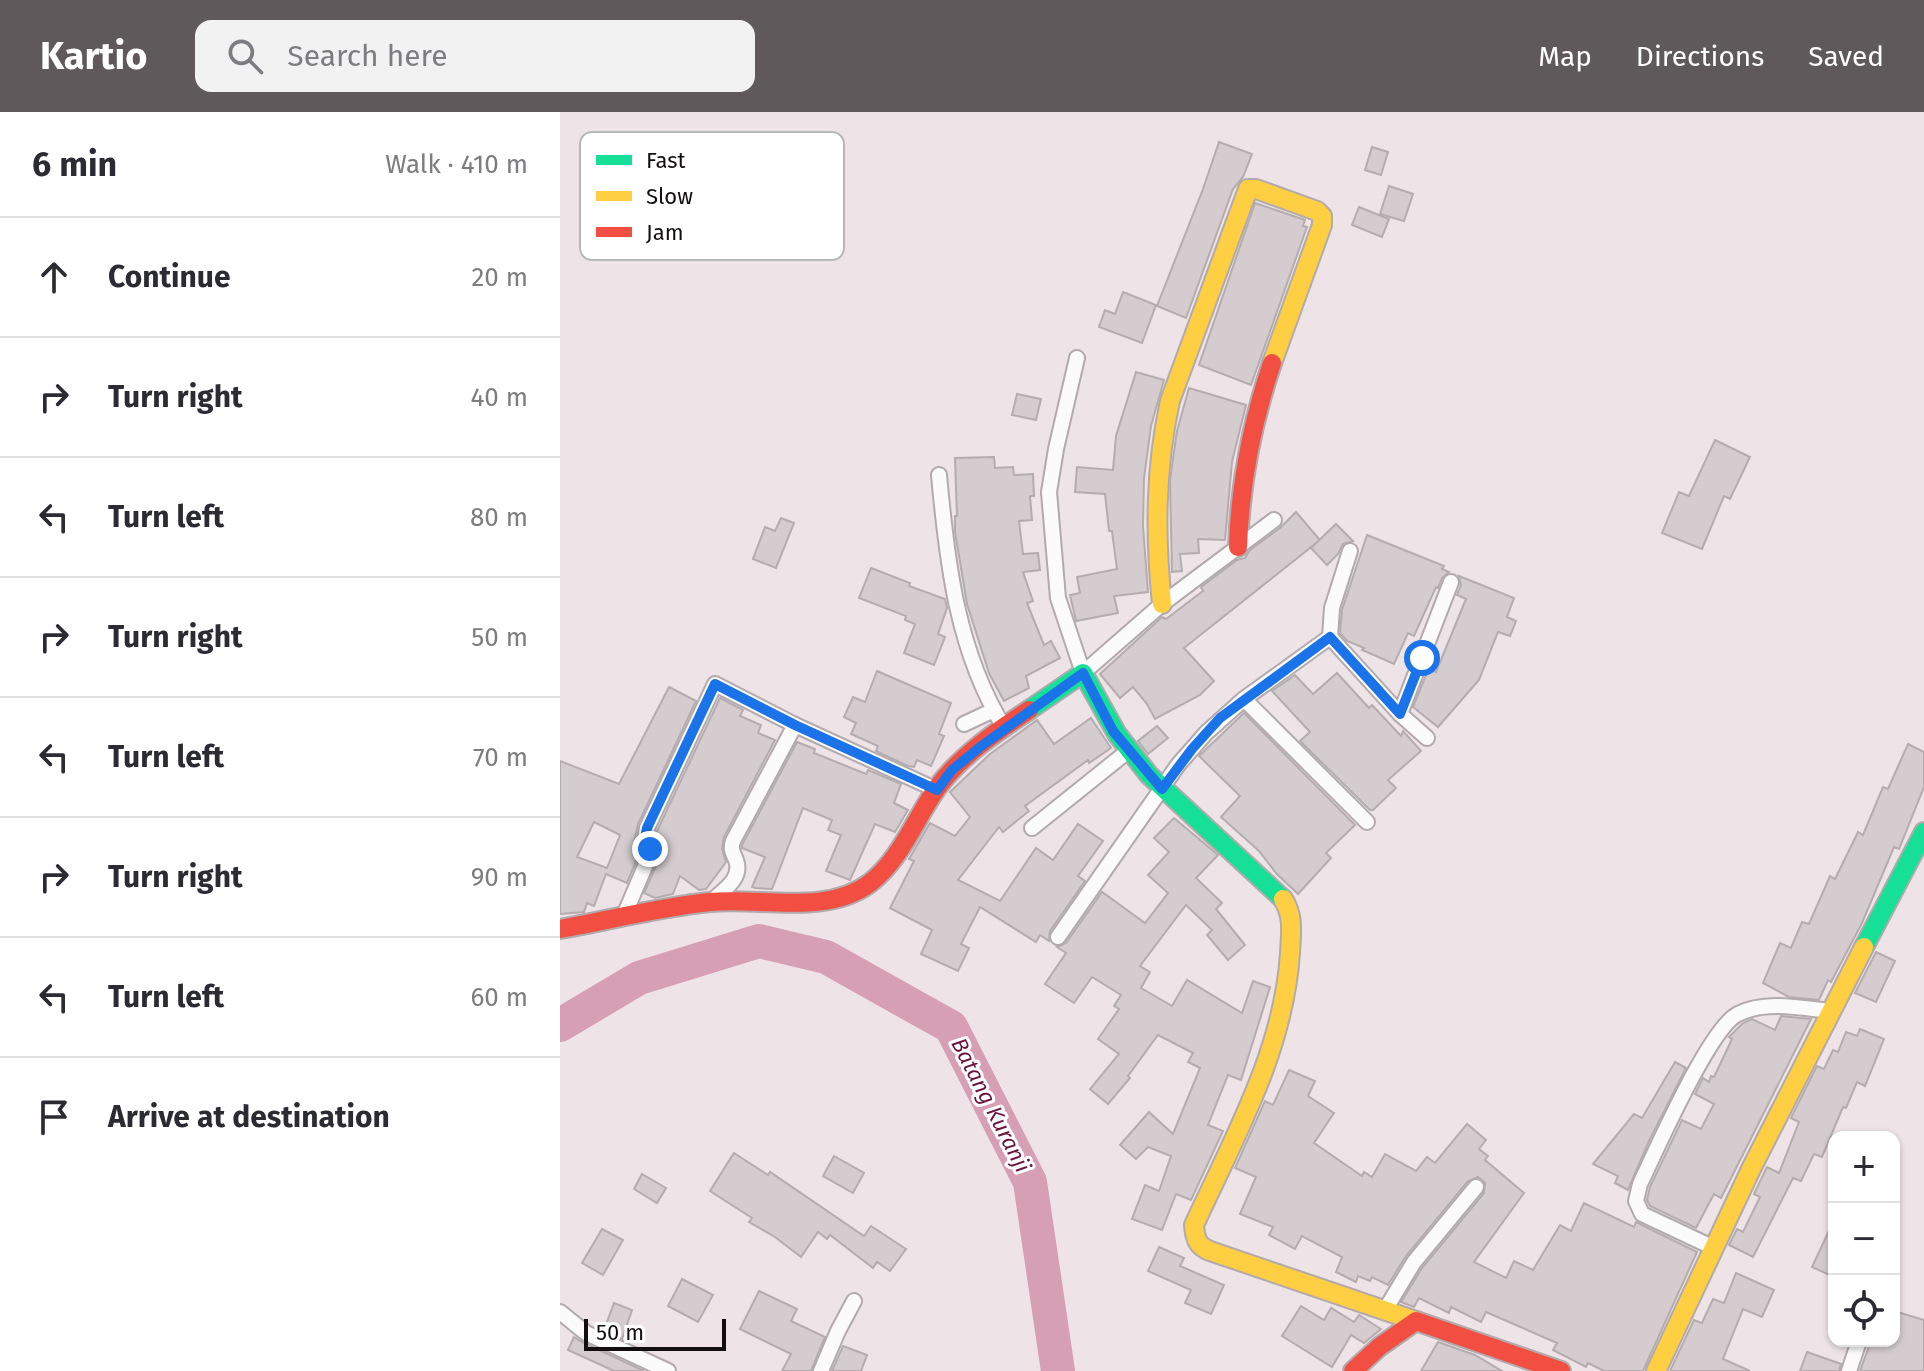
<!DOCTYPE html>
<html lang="en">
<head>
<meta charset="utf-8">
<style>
  :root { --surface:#fff; --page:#f2f2f3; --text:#2b2b33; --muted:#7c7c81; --line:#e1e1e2; --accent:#60595b }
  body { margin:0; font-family:"Fira Sans",sans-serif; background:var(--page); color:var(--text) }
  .controls { position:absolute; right:24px; bottom:24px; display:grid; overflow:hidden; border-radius:16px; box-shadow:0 2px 6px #0004 }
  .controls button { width:72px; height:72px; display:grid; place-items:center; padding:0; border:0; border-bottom:2px solid var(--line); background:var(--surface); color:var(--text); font:40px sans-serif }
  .scale { position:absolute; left:24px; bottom:20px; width:142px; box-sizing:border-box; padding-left:8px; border:4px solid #140e10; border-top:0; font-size:22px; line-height:28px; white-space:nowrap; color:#140e10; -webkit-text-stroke:6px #fff; paint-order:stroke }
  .stop { position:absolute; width:24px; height:24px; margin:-18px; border:6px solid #1a73e8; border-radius:50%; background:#fff }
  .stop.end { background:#1a73e8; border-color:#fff; box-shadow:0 2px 8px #0008 }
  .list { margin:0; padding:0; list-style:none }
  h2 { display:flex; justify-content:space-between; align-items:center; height:104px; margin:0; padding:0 32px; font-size:34px }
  h2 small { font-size:26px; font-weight:400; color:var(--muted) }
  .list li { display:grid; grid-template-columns:52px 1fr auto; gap:24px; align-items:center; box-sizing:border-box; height:120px; padding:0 32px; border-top:2px solid var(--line) }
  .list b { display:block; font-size:30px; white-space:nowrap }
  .list em { font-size:26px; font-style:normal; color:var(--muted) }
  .icon { flex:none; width:44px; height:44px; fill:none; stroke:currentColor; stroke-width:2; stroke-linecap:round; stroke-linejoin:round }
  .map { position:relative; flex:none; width:1364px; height:1259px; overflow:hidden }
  header { display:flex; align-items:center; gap:48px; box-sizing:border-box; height:112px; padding:0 40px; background:var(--accent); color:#fff }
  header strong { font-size:38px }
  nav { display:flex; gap:44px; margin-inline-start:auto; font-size:28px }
  .search { width:560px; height:72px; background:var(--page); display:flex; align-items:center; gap:20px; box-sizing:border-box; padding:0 28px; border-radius:16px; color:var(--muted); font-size:30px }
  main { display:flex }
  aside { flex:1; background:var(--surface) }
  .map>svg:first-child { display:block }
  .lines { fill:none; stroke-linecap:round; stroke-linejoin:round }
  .river { stroke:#d69fb4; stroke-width:34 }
  .building { fill:#d4cccf; stroke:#b4acaf; stroke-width:2; fill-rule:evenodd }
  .street-casing { stroke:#b2aaac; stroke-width:18 }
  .fast-casing { stroke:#b2aaac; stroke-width:22 }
  .slow-casing { stroke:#b2aaac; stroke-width:22 }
  .jam-casing { stroke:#b2aaac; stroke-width:22 }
  .street { stroke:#fcfbfb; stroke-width:14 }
  .fast { stroke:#16e098; stroke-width:18 }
  .slow { stroke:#ffcf43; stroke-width:18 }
  .jam { stroke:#f24e42; stroke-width:18 }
  .route { stroke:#1a73e8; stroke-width:10 }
  .labels { text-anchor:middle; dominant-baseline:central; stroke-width:6; stroke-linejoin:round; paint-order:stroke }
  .water-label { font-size:22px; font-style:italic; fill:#6b143f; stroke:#fff }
  .key { fill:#fff; stroke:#b8b7b7; stroke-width:2 }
  .key-label { font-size:22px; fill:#140e10 }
</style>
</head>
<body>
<header>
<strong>Kartio</strong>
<div class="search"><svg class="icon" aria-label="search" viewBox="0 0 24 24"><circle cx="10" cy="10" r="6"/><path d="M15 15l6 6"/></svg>Search here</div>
<nav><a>Map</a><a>Directions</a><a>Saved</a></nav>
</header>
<main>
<aside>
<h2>6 min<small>Walk · 410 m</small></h2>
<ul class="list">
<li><svg class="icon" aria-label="ahead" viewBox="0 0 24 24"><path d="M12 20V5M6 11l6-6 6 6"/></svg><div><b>Continue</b></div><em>20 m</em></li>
<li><svg class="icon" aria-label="right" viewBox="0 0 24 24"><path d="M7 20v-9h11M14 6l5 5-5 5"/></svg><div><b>Turn right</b></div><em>40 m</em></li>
<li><svg class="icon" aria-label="left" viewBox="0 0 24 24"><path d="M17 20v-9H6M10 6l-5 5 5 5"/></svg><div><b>Turn left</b></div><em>80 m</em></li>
<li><svg class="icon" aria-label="right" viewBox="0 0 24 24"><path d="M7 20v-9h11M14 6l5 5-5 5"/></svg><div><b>Turn right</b></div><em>50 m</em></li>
<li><svg class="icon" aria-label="left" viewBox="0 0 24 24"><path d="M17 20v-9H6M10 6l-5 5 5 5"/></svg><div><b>Turn left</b></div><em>70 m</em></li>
<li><svg class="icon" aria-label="right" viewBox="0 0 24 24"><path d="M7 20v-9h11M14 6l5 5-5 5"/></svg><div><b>Turn right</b></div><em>90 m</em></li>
<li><svg class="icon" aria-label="left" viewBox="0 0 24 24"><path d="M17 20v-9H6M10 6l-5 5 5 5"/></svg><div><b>Turn left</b></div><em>60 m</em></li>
<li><svg class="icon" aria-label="arrive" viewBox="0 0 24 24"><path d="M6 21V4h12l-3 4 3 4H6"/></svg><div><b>Arrive at destination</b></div></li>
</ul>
</aside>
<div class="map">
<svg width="1364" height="1259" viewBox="0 0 1364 1259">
  <rect width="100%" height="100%" fill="#eee4e7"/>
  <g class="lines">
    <!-- river -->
    <path class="river" d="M0 913 79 866 199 829 266 845 391 915 470 1070 498 1259"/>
  </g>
  <!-- building -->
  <g class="building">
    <path d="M659 30 692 42 683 65 673 77 626 206 597 194 643 77Z"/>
    <path d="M812 35 828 40 821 63 805 58Z"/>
    <path d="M829 74 853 82 844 109 820 102Z"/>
    <path d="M695 91 745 108 743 114 747 115 691 273 639 253Z"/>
    <path d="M799 95 829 107 822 125 792 113Z"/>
    <path d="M563 180 596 193 582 231 539 215 545 198 555 202Z"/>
    <path d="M576 260 604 268 591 314 584 366 583 414 588 480 554 484 558 501 516 509 510 483 520 481 517 465 557 457 552 419H549L545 382 515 380 517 355 553 358 556 324Z"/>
    <path d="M629 276 686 293 672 350 665 428 638 427 639 441 620 442 622 459 612 460 610 368 617 319Z"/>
    <path d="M457 282 481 287 476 308 452 303Z"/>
    <path d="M1155 328 1190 345 1170 387 1164 384 1142 437 1102 421 1119 380 1129 384Z"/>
    <path d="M434 345 435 356 453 355 454 363 473 362 474 384H470L472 408 459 409 463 442 478 441 480 458 463 460 473 489 467 491 484 533 491 529 500 546 466 564 469 576 444 589 429 561 407 492 395 420V404H397L395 346Z"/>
    <path d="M736 400 760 428 624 536 654 569 640 583 595 607 587 592 573 575 560 586 540 562 602 505 606 507 643 479 641 475 677 448 685 446 690 438 720 416Z"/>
    <path d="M221 406 234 411 216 456 193 447 205 415 215 419Z"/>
    <path d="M776 412 793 429 783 432 778 442 767 453 751 436Z"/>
    <path d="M807 423 884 454 882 457 889 460 882 466 878 476 876 475 854 524 848 521 834 552 802 538 804 536 787 529 780 521 782 498Z"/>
    <path d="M311 456 350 471 349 474 385 487 387 496 378 522 385 525 374 553 344 541 355 512 345 508 346 504 299 486Z"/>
    <path d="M899 464 954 486 947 505 956 509 950 524 938 520 919 568 878 615 853 595 868 558 876 560 906 487 897 483 901 473Z"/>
    <path d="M317 559 391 591 379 622 384 624 371 654 357 648 354 655 348 654 316 639 318 634 291 622 296 611 284 605 293 585 305 590Z"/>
    <path d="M777 561 809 596 812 593 841 624 843 619 861 639 828 668 836 676 813 698H810L740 629 750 620 712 579 735 563 753 582Z"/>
    <path d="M109 575 136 589 78 712 74 731 79 742 67 771 46 762 34 794 27 791 24 800 0 802V649L59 672ZM34 710 60 723 47 756 17 745Z"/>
    <path d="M160 586 183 598 180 604 201 613 198 621 215 628 164 725 162 737 166 750 146 777 139 778 120 764 113 782 95 786 84 781 99 747V734L95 728 97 719Z"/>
    <path d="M684 601 795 713 766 741 771 746 738 782 716 761 699 739 661 705 680 684 639 644Z"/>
    <path d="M531 606 551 636 529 651 528 648 465 694 469 699 443 720 439 715 398 768 440 789 476 736 493 748 518 712 543 729 518 764 525 769 490 819 489 829 480 823 476 830 420 795 401 832 409 836 398 859 361 842 372 818 330 796 354 749 349 747 370 711 395 724 410 705 390 680 430 642 477 608 494 632Z"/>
    <path d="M597 614 608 626 588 642 578 629Z"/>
    <path d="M237 630 255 637 254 641 306 662 308 658 341 672 334 691 348 698 335 720 315 712 290 768 266 759 281 723 268 718 272 708 243 696 212 777 195 776 192 775 205 745 182 736V733Z"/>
    <path d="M1348 632 1364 640V675L1339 737 1334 735 1302 811 1271 870 1268 868 1259 888 1229 885 1203 871 1220 831 1231 836 1242 810 1249 812 1270 764 1275 767 1298 720 1303 723 1323 675 1328 677Z"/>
    <path d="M614 706 658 743 636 766 662 791 656 797 685 833 668 848 647 823 652 818 626 793 580 854 590 860 581 876 612 894 627 868 682 901 693 869 710 875 681 968 668 963 648 1013 663 1019 631 1088 616 1082 602 1118 572 1107 585 1073 599 1079 611 1044 588 1035 576 1047 560 1033 589 1000 613 1022 640 956 628 950 633 941 598 923 568 964 570 966 548 992 530 977 559 942 538 927 559 897 554 894 561 883 532 865 514 891 485 872 506 841 497 835 506 831 542 780 585 811 608 781 588 763 609 740 594 726Z"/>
    <path d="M1316 840 1335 849 1316 890 1295 881Z"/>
    <path d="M1221 904 1251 907 1161 1086 1154 1082 1136 1116 1090 1094 1087 1088 1090 1075 1122 1008 1141 1017 1154 992 1135 982 1143 966 1149 970 1151 964 1154 965 1172 927 1169 925 1183 911 1192 907 1215 918Z"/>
    <path d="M1300 917 1324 927 1305 974 1297 970 1286 996 1283 995 1262 1045 1254 1042 1241 1069 1233 1066 1193 1145 1169 1133 1177 1117 1183 1120 1200 1085 1194 1082 1207 1055 1219 1061 1239 1010 1231 1006 1257 954 1264 957 1273 938 1278 940 1286 920 1297 924Z"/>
    <path d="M1115 950 1126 956 1089 1029 1068 1078 1055 1071 1058 1064 1033 1052 1074 1002 1082 1006Z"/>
    <path d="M729 958 755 969 748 984 774 1001 754 1031 802 1064 804 1060 812 1065 825 1042 856 1059 867 1045 875 1051 907 1012 926 1028 919 1037 928 1044 925 1048 964 1081 914 1150 946 1166 954 1149 973 1158 1000 1113 1011 1119 1024 1091 1074 1115 1076 1110 1137 1140 1083 1259H1044L1028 1251 1026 1255 993 1238 997 1231 926 1200 921 1210 891 1195 889 1201 859 1186 854 1195 841 1190 862 1156 924 1081 925 1071 918 1065 908 1069 846 1144 828 1173 812 1165 810 1169 798 1164 796 1170 776 1160 782 1145 742 1124 735 1137 709 1123 713 1115 680 1102 696 1065 675 1056 705 989 713 993Z"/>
    <path d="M174 1041 208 1063 210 1060 304 1124 311 1114 346 1137 330 1159 317 1150 313 1156 270 1123 267 1127 258 1120 241 1145 215 1125 189 1110 192 1106 150 1079Z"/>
    <path d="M274 1044 304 1061 293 1081 263 1064Z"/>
    <path d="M82 1062 106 1076 97 1091 74 1077Z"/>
    <path d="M1274 1108V1165L1252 1155Z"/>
    <path d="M42 1117 63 1128 43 1163 22 1151Z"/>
    <path d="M599 1135 624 1146 620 1154 664 1173 651 1202 625 1191 631 1178 588 1159Z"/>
    <path d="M1176 1161 1214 1178 1202 1205 1183 1197 1163 1247 1190 1259H1110L1134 1208 1142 1211 1153 1187 1164 1191Z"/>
    <path d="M122 1167 153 1183 138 1210 108 1194Z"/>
    <path d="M199 1179 237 1197 231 1209 265 1225 251 1259H222L231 1242 180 1217Z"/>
    <path d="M54 1191 72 1198 62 1227 44 1218Z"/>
    <path d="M741 1194 764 1208 771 1196 794 1210 799 1203 821 1217 804 1231 791 1223 772 1255 722 1224Z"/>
    <path d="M1334 1199 1364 1208V1259H1300L1311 1229H1334Z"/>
    <path d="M14 1225 22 1230 84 1259H54L8 1238Z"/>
    <path d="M878 1230 915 1243 942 1259H861Z"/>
    <path d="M283 1234 307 1243 301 1259H272Z"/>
    <path d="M1247 1240 1281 1252 1279 1259H1240Z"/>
  </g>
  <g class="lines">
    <defs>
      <g id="street">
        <path d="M517 246 496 337 489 380 498 486 523 561 602 492 714 408"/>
        <path d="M379 363C387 451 397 540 445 617"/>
        <path d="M770 525 772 496 790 439"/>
        <path d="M684 587 807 710"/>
        <path d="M840 602 891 470"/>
        <path d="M404 612 434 598"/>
        <path d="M472 716 568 639"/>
        <path d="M151 790C163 778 183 767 176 748 173 740 170 738 173 729L235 613 377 678"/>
        <path d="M63 806 89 745 90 737 84 732 87 716 155 572 235 613"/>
        <path d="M498 825 618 653 646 621 684 587 770 525 840 602 867 626"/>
        <path d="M1152 1135 1082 1102 1076 1089 1080 1072C1096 1039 1150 915 1178 902 1205 888 1241 896 1270 899"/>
        <path d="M825 1198 854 1150 916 1075"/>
        <path d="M0 1200 26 1221 108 1259"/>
        <path d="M261 1259 278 1219 294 1189"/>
        <path d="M1289 1259 1299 1229"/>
      </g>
      <g id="fast">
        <path d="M469 598 523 561 557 622 589 663 723 787"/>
        <path d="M1304 835 1364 720"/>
      </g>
      <g id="slow">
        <path d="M602 492C595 423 595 358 610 289L688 77H696L757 99 762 104V113L712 251"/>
        <path d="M723 787C734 804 731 821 730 841 724 938 674 1026 634 1113 635 1126 637 1134 650 1139L856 1209"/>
        <path d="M1096 1259 1192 1055 1304 835"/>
      </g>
      <g id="jam">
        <path d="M678 435C680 371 692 311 712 251"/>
        <path d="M0 817C50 808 100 795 150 790 201 785 266 804 310 771 341 747 355 707 377 676 400 644 436 620 469 598"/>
        <path d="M793 1259 819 1235 856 1209 1001 1259"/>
      </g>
    </defs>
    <!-- street casing -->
    <use href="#street" class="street-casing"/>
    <!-- fast casing -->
    <use href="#fast" class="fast-casing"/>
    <!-- slow casing -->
    <use href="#slow" class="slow-casing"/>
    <!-- jam casing -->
    <use href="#jam" class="jam-casing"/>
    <!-- street -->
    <use href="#street" class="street"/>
    <!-- fast -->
    <use href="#fast" class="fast"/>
    <!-- slow -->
    <use href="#slow" class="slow"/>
    <!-- jam -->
    <use href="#jam" class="jam"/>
  </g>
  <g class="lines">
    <!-- route -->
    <path class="route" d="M90 737 84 732 87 716 155 572 235 613 377 678 392 658 420 635 523 561 553 619 602 677 632 637 660 606 770 525 840 602 862 546"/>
  </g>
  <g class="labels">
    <!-- water labels -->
    <g class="water-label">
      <text transform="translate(431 993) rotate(63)">Batang Kuranji</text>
    </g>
  </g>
  <!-- legend -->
  <rect x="20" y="20" width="264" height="128" rx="12" class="key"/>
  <rect x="36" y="43" width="36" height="10" fill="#16e098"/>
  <rect x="36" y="79" width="36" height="10" fill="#ffcf43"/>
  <rect x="36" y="115" width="36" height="10" fill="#f24e42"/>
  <g class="key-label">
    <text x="86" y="56">Fast</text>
    <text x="86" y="92">Slow</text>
    <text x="86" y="128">Jam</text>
  </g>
</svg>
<div class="controls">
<button>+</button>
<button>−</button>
<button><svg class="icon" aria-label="locate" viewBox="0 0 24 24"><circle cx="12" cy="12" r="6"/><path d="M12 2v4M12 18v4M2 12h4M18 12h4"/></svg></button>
</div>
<div class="scale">50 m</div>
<div class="stop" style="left:862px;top:546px"></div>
<div class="stop end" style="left:90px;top:737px"></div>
</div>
</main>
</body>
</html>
